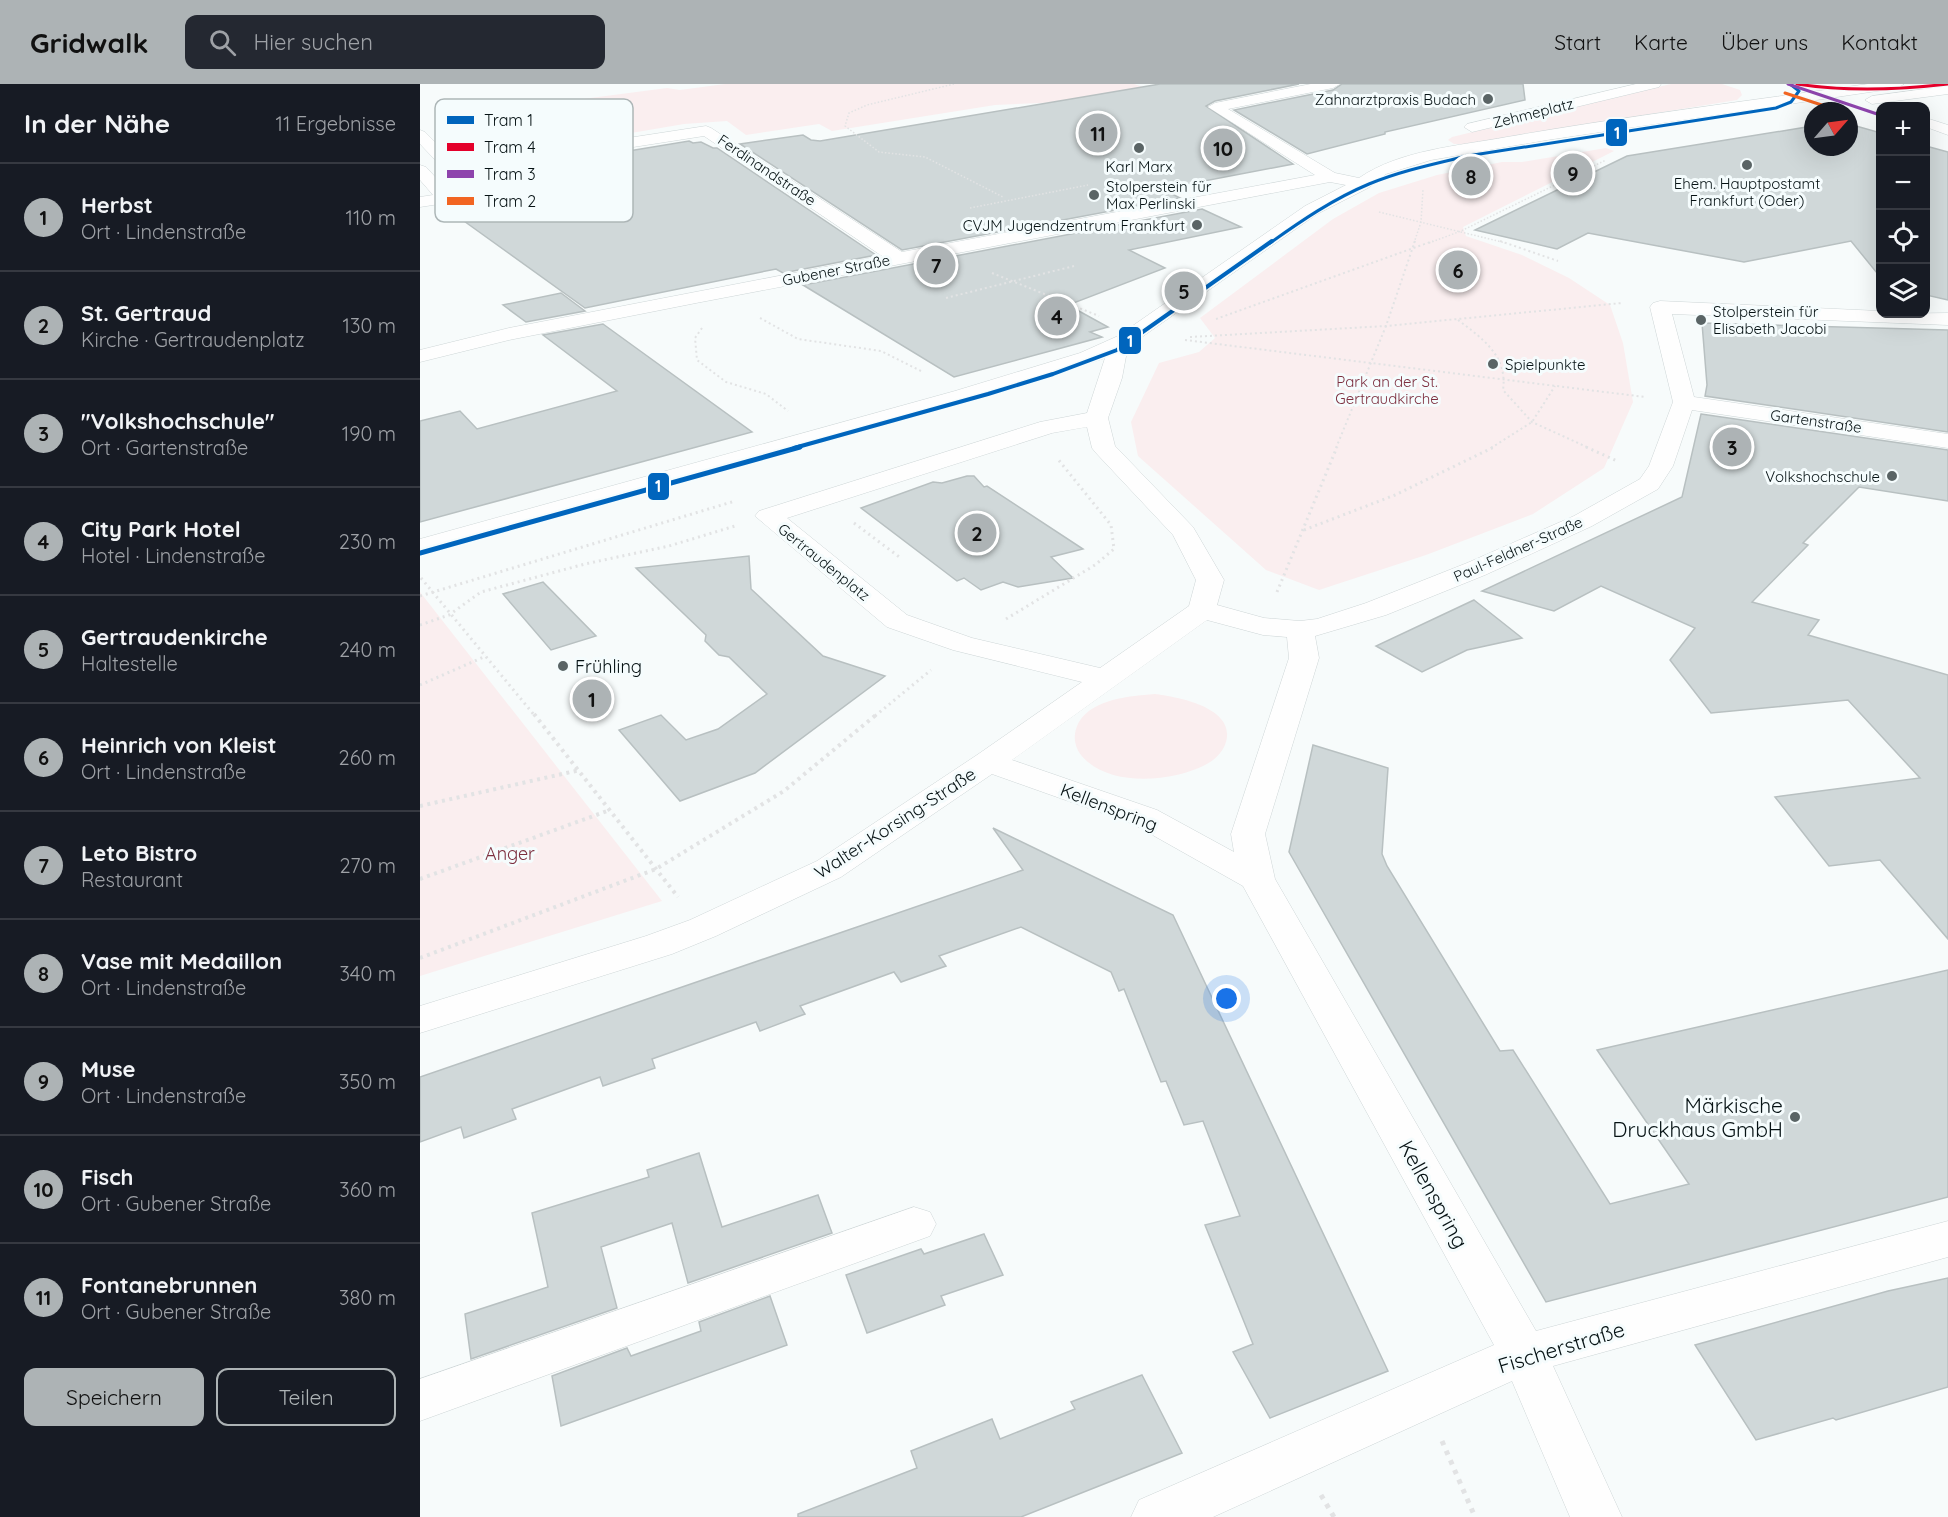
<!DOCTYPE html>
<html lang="de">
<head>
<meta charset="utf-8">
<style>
  :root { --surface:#171b24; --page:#242831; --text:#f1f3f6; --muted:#9ea1a6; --line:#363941; --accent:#adb3b5 }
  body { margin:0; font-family:Quicksand,sans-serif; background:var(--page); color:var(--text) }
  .controls { position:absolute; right:18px; top:18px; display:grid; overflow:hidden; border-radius:12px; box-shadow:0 6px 24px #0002 }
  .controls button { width:54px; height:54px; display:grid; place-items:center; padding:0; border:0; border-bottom:2px solid var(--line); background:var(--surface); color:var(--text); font:30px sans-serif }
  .compass { position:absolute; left:1384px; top:18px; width:54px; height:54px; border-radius:50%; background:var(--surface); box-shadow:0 6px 24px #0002; rotate:62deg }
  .you { position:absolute; left:807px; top:915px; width:21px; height:21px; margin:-15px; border:4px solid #fff; border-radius:50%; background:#1a73e8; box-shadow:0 0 0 9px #1a73e833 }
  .badge { display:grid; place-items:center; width:39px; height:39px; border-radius:50%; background:var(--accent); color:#111; font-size:20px; font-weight:700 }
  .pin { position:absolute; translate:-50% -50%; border:3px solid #fff; box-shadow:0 2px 6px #0006 }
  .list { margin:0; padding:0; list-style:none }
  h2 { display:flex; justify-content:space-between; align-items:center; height:78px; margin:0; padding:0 24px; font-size:26px }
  h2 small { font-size:20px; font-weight:400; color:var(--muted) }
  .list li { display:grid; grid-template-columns:39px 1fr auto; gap:18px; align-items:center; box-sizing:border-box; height:108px; padding:0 24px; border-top:2px solid var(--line) }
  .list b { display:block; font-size:22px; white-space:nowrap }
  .list p { margin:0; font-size:20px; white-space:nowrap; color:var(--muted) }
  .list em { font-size:20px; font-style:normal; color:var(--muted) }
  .actions { display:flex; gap:12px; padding:18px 24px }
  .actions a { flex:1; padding:14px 0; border:2px solid var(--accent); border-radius:12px; text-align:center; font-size:21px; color:var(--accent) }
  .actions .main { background:var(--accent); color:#111 }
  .icon { flex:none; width:33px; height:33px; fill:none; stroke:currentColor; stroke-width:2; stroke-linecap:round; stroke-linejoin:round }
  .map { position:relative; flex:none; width:1528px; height:1433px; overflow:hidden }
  header { display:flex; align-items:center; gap:36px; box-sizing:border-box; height:84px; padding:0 30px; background:var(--accent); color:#111 }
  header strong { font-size:28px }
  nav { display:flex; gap:33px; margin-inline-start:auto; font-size:21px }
  .search { width:420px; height:54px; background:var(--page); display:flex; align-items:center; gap:15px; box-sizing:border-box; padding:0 21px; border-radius:12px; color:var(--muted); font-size:22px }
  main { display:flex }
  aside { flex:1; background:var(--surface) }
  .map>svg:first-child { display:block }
  .green { fill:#faeeef }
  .building { fill:#d0d8d9; stroke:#b8c0c1; stroke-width:1.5 }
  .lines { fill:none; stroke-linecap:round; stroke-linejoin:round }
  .minor-casing { stroke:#ced6d7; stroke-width:1 }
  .path-far4 { stroke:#e2e3e4; stroke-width:1.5; stroke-dasharray:1.5 2; stroke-linecap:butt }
  .path-far3 { stroke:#e2e3e4; stroke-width:2; stroke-dasharray:2 3; stroke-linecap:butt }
  .path-far2 { stroke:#e2e3e4; stroke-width:3; stroke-dasharray:2 4; stroke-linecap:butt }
  .path-far1 { stroke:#e2e3e4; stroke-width:4; stroke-dasharray:3 4.5; stroke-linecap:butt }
  .path { stroke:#e2e3e4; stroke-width:5; stroke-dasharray:4.5 6; stroke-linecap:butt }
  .minor { fill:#fefefe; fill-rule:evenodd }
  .tram-1-far2-casing { stroke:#f5fcfd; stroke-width:5 }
  .tram-1-far1-casing { stroke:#f5fcfd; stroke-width:7 }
  .tram-1-casing { stroke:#f5fcfd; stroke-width:9 }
  .tram-2-casing { stroke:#f5fcfd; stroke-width:5 }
  .tram-3-casing { stroke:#f5fcfd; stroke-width:5 }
  .tram-4-casing { stroke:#f5fcfd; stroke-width:5 }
  .tram-1-far2 { stroke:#0065bd; stroke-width:3 }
  .tram-1-far1 { stroke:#0065bd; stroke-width:4 }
  .tram-1 { stroke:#0065bd; stroke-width:5 }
  .tram-2 { stroke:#e4002b; stroke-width:3 }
  .tram-3 { stroke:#8e44ad; stroke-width:3 }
  .tram-4 { stroke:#f26522; stroke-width:3 }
  .poi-dot { fill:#5a6465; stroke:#f5fcfd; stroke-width:2 }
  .labels { text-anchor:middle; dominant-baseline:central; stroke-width:6; stroke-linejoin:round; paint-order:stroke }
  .far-poi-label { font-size:15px; fill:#061214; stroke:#f5fcfd; text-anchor:end }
  .far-street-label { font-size:15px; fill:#061214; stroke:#f5fcfd }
  .far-park-label { font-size:15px; fill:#7d2f3f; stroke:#f5fcfd }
  .poi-label { font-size:18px; fill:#061214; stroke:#f5fcfd; text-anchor:start }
  .street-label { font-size:18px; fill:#061214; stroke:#f5fcfd }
  .park-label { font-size:18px; fill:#7d2f3f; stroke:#f5fcfd }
  .near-poi-label { font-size:21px; fill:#061214; stroke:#f5fcfd; text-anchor:end }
  .near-street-label { font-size:21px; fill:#061214; stroke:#f5fcfd }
  .key { fill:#f5fcfd; stroke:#adb6b7; stroke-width:1.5 }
  .key-label { font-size:16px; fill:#061214 }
  .line-badge { stroke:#f5fcfd; stroke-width:2 }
  .badge-label { font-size:16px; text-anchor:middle; font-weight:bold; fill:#fff }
</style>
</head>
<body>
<header>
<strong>Gridwalk</strong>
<div class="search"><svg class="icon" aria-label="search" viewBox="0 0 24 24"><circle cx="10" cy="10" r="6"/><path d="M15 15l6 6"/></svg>Hier suchen</div>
<nav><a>Start</a><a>Karte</a><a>Über uns</a><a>Kontakt</a></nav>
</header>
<main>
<aside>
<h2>In der Nähe<small>11 Ergebnisse</small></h2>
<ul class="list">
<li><span class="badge">1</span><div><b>Herbst</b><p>Ort · Lindenstraße</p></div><em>110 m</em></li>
<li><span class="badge">2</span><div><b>St. Gertraud</b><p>Kirche · Gertraudenplatz</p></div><em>130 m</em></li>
<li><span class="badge">3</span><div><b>&quot;Volkshochschule&quot;</b><p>Ort · Gartenstraße</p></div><em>190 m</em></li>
<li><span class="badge">4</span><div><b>City Park Hotel</b><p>Hotel · Lindenstraße</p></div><em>230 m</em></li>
<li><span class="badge">5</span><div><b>Gertraudenkirche</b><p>Haltestelle</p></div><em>240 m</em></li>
<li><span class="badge">6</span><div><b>Heinrich von Kleist</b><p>Ort · Lindenstraße</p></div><em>260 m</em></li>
<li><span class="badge">7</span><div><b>Leto Bistro</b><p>Restaurant</p></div><em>270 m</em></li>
<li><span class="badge">8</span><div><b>Vase mit Medaillon</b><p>Ort · Lindenstraße</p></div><em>340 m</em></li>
<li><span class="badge">9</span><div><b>Muse</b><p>Ort · Lindenstraße</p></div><em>350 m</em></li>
<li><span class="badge">10</span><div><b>Fisch</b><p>Ort · Gubener Straße</p></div><em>360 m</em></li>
<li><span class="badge">11</span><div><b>Fontanebrunnen</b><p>Ort · Gubener Straße</p></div><em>380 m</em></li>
</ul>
<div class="actions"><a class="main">Speichern</a><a>Teilen</a></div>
</aside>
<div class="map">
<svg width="1528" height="1433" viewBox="0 0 1528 1433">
  <rect width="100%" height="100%" fill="#f7fbfb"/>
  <!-- green -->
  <g class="green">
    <path d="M305 0H714L762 16H690L575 21 412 47 399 40 326 51 307 37 264 40 70 73 55 71 18 34 247 4 260 6Z"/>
    <path d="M1251 0H1302L1320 6 1322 11 1317 16 1045 60H1034L1028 56 1032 53Z"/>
    <path d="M1186 64 1194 67 1043 143 1046 152 1102 171 1149 194 1190 221 1203 259 1213 318 1184 384 1113 430 1006 471 899 506 846 486 718 372 711 338 739 279 779 268 795 254 780 234 913 135 959 109 1017 91 1082 78H1102Z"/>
    <path d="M0 508 242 817 0 892Z"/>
    <path d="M735 610C757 613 816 623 806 658 803 668 795 676 785 681 752 698 688 704 661 671 656 665 654 657 655 650 660 616 708 612 735 610Z"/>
  </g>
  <!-- building -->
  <g class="building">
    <path d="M740 0H879L795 17 786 22 873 80 742 105 760 114 482 166 320 60 383 51 391 56 400 57Z"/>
    <path d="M922 0H1103L1105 16 965 48V50L887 70 814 26 913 6Z"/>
    <path d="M1429 40 1461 49V194L1431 157 1324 178 1168 149 1137 165 1055 146 1207 72 1393 42V63H1429Z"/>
    <path d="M269 57 273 59 281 58 293 64H297L456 171 363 189 356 185 165 224 23 122 98 107 80 93 112 88 106 84Z"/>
    <path d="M1506 62 1528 68V216L1506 211Z"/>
    <path d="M782 125 821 143 709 166 745 184 648 221 688 243 670 248 682 253 534 293 383 201Z"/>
    <path d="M141 209 165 227 106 238 83 221Z"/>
    <path d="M1282 239 1528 246V348L1285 312 1287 301Z"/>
    <path d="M183 240 332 348 0 438V337L40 327 57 345 197 307 123 251Z"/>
    <path d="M1281 330 1528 366V417L1439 403 1383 459 1388 461 1332 518 1399 536 1388 551 1528 591V855L1460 776 1409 782 1355 713 1500 694 1428 616 1291 629 1250 576 1275 544 1181 502 1134 527 1062 507 1262 413Z"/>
    <path d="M547 392H554L564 403 567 402 663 465 631 473 653 494 598 503 583 498 561 506 544 494 537 497 441 424 513 398 522 399Z"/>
    <path d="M329 472 331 505 403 572 465 592 335 689 260 717 199 646 241 631 266 656 298 645 347 610 309 573 299 571 285 557 286 551 216 484Z"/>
    <path d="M123 498 176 552 131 566 83 510Z"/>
    <path d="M1054 516 1102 554 1047 566 1002 588 956 562Z"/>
    <path d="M893 661 968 684 962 770 967 782 1080 967 1093 966 1190 1120 1269 1100 1177 966 1528 886V1113L1126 1218 869 768Z"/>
    <path d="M573 744 753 831 968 1287 850 1334 813 1268 833 1260 785 1141 820 1132 783 1037 764 1041 746 997 741 998 704 905 699 907 691 888 601 843 519 872 526 882 481 898 474 888 380 922 385 930 340 947 336 938 232 975 235 984 183 1002 180 993 92 1025 96 1035 44 1054 41 1043 0 1058V993L603 786Z"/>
    <path d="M279 1069 302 1143 398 1111 412 1149 268 1199 252 1139 181 1163 197 1224 51 1275 45 1230 128 1203 112 1129 229 1093 227 1086Z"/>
    <path d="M564 1150 583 1191 521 1212 525 1221 447 1249 426 1191 501 1165 504 1170Z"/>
    <path d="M1528 1194V1303L1416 1336 1413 1334 1336 1356 1275 1261 1468 1207Z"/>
    <path d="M350 1212 367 1261 141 1342 132 1292 207 1264 211 1272 281 1247 279 1238Z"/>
    <path d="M722 1291 762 1369 601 1433H378V1430L497 1384 491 1367 572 1335 580 1355 655 1325 651 1318Z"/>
  </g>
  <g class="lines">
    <defs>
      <g id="minor">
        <path d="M891 0H920L913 4 808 25 915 89 939 94C980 66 1038 62 1087 53 1207 32 1328 17 1448 0H1484L1477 4 1127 56 1011 76 966 90 948 104 897 130 712 260 707 267 702 294 688 334 695 362 773 443 804 496 797 521 844 534 880 537 897 535 946 519 1047 479 1154 432 1220 395 1229 382 1253 318 1230 223 1233 219 1240 217 1460 227V230L1528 229V241L1252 230 1274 313 1528 350V364L1272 326 1253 382 1238 405 1172 442 1065 491 966 531 895 552 899 574 845 750 855 795 1116 1247 1528 1137V1173L1133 1282 1202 1433H1150L1092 1297 793 1433H711L719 1416 1074 1261 823 802 713 740 572 690 421 793 296 852 252 870 0 949V922L226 852 270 836 397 777 557 671 662 598 533 566 467 543 335 432 339 427 620 338 667 329 685 274 551 317 0 471V455L535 307 660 269 698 252 885 122 926 101 910 98 276 219 89 256 0 278V266L89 244 462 172 284 52 52 88 21 82 0 60V46L5 48 32 75 52 78 286 42 291 44 482 168 895 91 788 23 795 19ZM667 343 672 364 676 369 753 451 776 496 769 522 680 584 552 554 487 531 367 434 632 349ZM787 536 843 551 867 553 869 574 811 750 814 768 737 726 592 676Z"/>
        <path d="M1216 0H1241L1239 3 1052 48 1044 43 1047 40Z"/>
        <path d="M1528 2V10L1452 20 1445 16 1452 12Z"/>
        <path d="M1506 34 1528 41V51L1506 43Z"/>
        <path d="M0 81 6 83 29 108 31 112 26 119 0 123V113L13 111 0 96Z"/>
        <path d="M494 1123 510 1128 516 1140 510 1152 0 1337V1295Z"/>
      </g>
    </defs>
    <!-- minor casing -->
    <use href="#minor" class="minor-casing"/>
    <!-- path-far4 -->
    <g class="path-far4">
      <path d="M534 0 447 21 429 29 425 42 459 68 505 73 583 113"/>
      <path d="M550 124 668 101"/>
      <path d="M959 128 1086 159"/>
      <path d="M994 159 1001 138 1003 105"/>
      <path d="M1009 159 1041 147 1186 76"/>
    </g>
    <!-- path-far3 -->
    <g class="path-far3">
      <path d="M1080 157 1138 177"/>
      <path d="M572 189 679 232"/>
      <path d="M526 214 654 182"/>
      <path d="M340 234 378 255 461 267 503 288"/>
      <path d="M796 235 1013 157"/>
      <path d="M1038 236C1062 254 1088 272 1083 306L1112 338 1169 364"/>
      <path d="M282 244 275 254 277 276 306 298 346 310 368 327"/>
      <path d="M770 253 966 242 1202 219"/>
      <path d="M765 256 1225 313"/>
      <path d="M916 364 966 242 995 157"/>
      <path d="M1071 364 1112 338 1135 302"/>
    </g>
    <!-- path-far2 -->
    <g class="path-far2">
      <path d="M1166 363 1197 377"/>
      <path d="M434 439 482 475"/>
      <path d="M884 446 975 411 1074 363"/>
      <path d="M1 494 115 632"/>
      <path d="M857 508 917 363"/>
      <path d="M0 512 315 417"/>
      <path d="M586 535 675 481 694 465 691 441 637 374"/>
      <path d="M0 541 29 531 61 508 165 480 249 462 315 442"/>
      <path d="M0 601 66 572"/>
      <path d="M455 632 511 586"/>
    </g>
    <!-- path-far1 -->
    <g class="path-far1">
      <path d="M114 630 258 813"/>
      <path d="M0 722 160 686"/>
      <path d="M0 795 190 726"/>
      <path d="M0 874 236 785 364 707 457 630"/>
    </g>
    <!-- path -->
    <g class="path">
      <path d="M1022 1357 1055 1433"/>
      <path d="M901 1411 914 1433"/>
    </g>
    <!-- minor -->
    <use href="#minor" class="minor"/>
    <defs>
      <path id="tram-1-far2" d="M850 159C881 137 913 115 949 100 980 87 1014 80 1047 72L1356 24 1371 18 1379 7 1370 0"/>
      <path id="tram-1-far1" d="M374 364 568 310 633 290 697 266 852 157"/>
      <path id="tram-1" d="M0 469 380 363"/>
      <path id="tram-2" d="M1377 0C1428 8 1477 6 1528 0"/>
      <path id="tram-3" d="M1368 0 1460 31"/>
      <path id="tram-4" d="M1365 9 1420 27"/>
    </defs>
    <!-- tram-1-far2 casing -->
    <use href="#tram-1-far2" class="tram-1-far2-casing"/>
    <!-- tram-1-far1 casing -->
    <use href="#tram-1-far1" class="tram-1-far1-casing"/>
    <!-- tram-1 casing -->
    <use href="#tram-1" class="tram-1-casing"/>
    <!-- tram-2 casing -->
    <use href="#tram-2" class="tram-2-casing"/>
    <!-- tram-3 casing -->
    <use href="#tram-3" class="tram-3-casing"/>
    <!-- tram-4 casing -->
    <use href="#tram-4" class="tram-4-casing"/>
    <!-- tram-1-far2 -->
    <use href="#tram-1-far2" class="tram-1-far2"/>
    <!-- tram-1-far1 -->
    <use href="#tram-1-far1" class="tram-1-far1"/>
    <!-- tram-1 -->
    <use href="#tram-1" class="tram-1"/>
    <!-- tram-2 -->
    <use href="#tram-2" class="tram-2"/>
    <!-- tram-3 -->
    <use href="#tram-3" class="tram-3"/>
    <!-- tram-4 -->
    <use href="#tram-4" class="tram-4"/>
  </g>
  <!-- markers -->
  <g class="poi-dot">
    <circle cx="1068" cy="15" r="6"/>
    <circle cx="719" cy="64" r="6"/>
    <circle cx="1327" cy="81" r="6"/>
    <circle cx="674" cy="111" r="6"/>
    <circle cx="777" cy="141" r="6"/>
    <circle cx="1281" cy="236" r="6"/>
    <circle cx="1073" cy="280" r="6"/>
    <circle cx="1472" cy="392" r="6"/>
    <circle cx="143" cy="582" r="6"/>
    <circle cx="1375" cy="1033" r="6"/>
  </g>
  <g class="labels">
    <!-- far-poi labels -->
    <g class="far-poi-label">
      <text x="1056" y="15">Zahnarztpraxis Budach</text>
      <text x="719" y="82" text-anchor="middle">Karl Marx</text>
      <text x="1327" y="99" text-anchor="middle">Ehem. Hauptpostamt<tspan x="1327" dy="17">Frankfurt (Oder)</tspan></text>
      <text x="686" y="102" text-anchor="start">Stolperstein für<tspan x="686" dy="17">Max Perlinski</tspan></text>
      <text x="765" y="141">CVJM Jugendzentrum Frankfurt</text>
      <text x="1293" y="227" text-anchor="start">Stolperstein für<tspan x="1293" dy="17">Elisabeth Jacobi</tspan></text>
      <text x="1085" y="280" text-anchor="start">Spielpunkte</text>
      <text x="1460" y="392">Volkshochschule</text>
    </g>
    <!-- far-street labels -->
    <g class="far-street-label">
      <text transform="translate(1113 29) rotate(-14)">Zehmeplatz</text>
      <text transform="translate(347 86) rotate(34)">Ferdinandstraße</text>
      <text transform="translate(416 186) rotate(-11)">Gubener Straße</text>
      <text transform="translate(1396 337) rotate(8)">Gartenstraße</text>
      <text transform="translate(1098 465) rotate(-24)">Paul-Feldner-Straße</text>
      <text transform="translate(404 478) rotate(39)">Gertraudenplatz</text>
    </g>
    <!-- far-park labels -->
    <g class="far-park-label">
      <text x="967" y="297">Park an der St.<tspan x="967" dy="17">Gertraudkirche</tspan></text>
    </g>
    <!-- poi labels -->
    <g class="poi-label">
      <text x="155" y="582">Frühling</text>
    </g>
    <!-- street labels -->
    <g class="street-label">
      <text transform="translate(689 723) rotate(21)">Kellenspring</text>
      <text transform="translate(475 739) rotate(-33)">Walter-Korsing-Straße</text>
    </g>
    <!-- park labels -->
    <g class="park-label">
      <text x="90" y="769">Anger</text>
    </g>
    <!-- near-poi labels -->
    <g class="near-poi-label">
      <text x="1363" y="1021">Märkische<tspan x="1363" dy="24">Druckhaus GmbH</tspan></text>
    </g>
    <!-- near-street labels -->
    <g class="near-street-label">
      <text transform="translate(1014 1110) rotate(61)">Kellenspring</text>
      <text transform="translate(1141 1263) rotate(-17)">Fischerstraße</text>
    </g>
  </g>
  <!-- legend -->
  <rect x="15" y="15" width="198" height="123" rx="9" class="key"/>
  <rect x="27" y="32" width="27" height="8" fill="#0065bd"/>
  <rect x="27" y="59" width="27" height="8" fill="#e4002b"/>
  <rect x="27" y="86" width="27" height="8" fill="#8e44ad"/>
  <rect x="27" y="113" width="27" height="8" fill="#f26522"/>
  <g class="key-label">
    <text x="64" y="42">Tram 1</text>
    <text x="64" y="69">Tram 4</text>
    <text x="64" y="96">Tram 3</text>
    <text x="64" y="123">Tram 2</text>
  </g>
  <g class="line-badge">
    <rect x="1185" y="34" width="23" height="29" rx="6" fill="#0065bd"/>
    <rect x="698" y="242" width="24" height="29" rx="6" fill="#0065bd"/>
    <rect x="227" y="388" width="23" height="29" rx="6" fill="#0065bd"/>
  </g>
  <g class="badge-label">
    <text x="1197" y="55">1</text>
    <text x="710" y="263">1</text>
    <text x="238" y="408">1</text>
  </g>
</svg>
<div class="controls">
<button>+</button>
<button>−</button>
<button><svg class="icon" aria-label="locate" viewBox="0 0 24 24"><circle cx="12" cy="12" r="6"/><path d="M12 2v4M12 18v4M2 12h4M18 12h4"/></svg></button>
<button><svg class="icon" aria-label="layers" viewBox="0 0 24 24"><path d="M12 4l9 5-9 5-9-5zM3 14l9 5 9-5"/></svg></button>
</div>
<svg class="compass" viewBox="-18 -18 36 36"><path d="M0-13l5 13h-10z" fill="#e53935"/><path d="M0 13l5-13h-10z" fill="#9ea1a6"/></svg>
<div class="you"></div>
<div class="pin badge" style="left:172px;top:615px">1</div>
<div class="pin badge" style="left:557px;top:449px">2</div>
<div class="pin badge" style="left:1312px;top:363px">3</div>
<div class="pin badge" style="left:637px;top:232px">4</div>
<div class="pin badge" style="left:764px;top:207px">5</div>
<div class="pin badge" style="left:1038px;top:186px">6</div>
<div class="pin badge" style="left:516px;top:181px">7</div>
<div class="pin badge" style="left:1051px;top:92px">8</div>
<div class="pin badge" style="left:1153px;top:89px">9</div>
<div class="pin badge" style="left:803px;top:64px">10</div>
<div class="pin badge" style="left:678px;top:49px">11</div>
</div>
</main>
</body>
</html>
